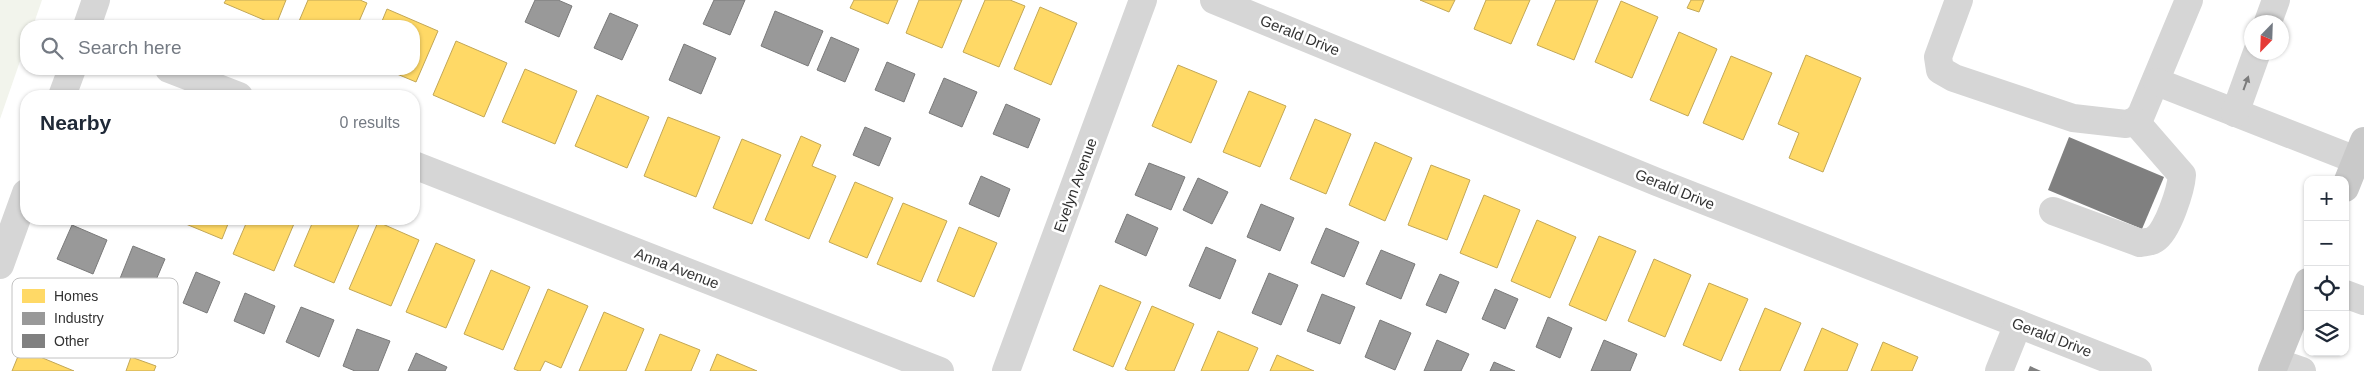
<!DOCTYPE html>
<html lang="en">
<head>
<meta charset="utf-8">
<style>
  :root { --surface:#fff; --page:#f6f6f7; --text:#1f2937; --muted:#747a83; --line:#e0e1e3 }
  body { margin:0; font-family:Helvetica,sans-serif; background:var(--page); color:var(--text) }
  .controls { position:absolute; right:15px; bottom:15px; display:grid; overflow:hidden; border-radius:10px; box-shadow:0 1px 4px #0004 }
  .controls button { width:45px; height:45px; display:grid; place-items:center; padding:0; border:0; border-bottom:1px solid var(--line); background:var(--surface); color:var(--text); font:25px sans-serif }
  .compass { position:absolute; left:2244px; top:15px; width:45px; height:45px; border-radius:50%; background:var(--surface); box-shadow:0 1px 4px #0004; rotate:203deg }
  .list { margin:0; padding:0; list-style:none }
  h2 { display:flex; justify-content:space-between; align-items:center; height:65px; margin:0; padding:0 20px; font-size:21px }
  h2 small { font-size:16px; font-weight:400; color:var(--muted) }
  .icon { flex:none; width:28px; height:28px; fill:none; stroke:currentColor; stroke-width:2; stroke-linecap:round; stroke-linejoin:round }
  .map { position:relative; flex:none; width:2364px; height:371px; overflow:hidden }
  .search { position:absolute; background:var(--surface); box-shadow:0 1px 4px #0004; left:20px; top:20px; width:400px; height:55px; display:flex; align-items:center; gap:12px; box-sizing:border-box; padding:0 18px; border-radius:20px; color:var(--muted); font-size:19px }
  .panel { position:absolute; background:var(--surface); box-shadow:0 1px 4px #0004; left:20px; top:90px; width:400px; height:135px; border-radius:20px }
  .map>svg:first-child { display:block }
  .green { fill:#f2f4ec }
  .homes { fill:#ffd966; stroke:#c2a756 }
  .industry { fill:#999; stroke:#7a7a7a }
  .building { fill:#808080 }
  .lines { fill:none; stroke-linecap:round; stroke-linejoin:round }
  .minor { stroke:#d6d6d6; stroke-width:28 }
  .major { stroke:#c9c9c9; stroke-width:28 }
  .oneway { fill:#7c7c7c }
  .labels { text-anchor:middle; dominant-baseline:central; stroke-width:5; stroke-linejoin:round; paint-order:stroke }
  .street-label { font-size:15px; fill:#323232; stroke:#fff }
  .key { fill:#fff; stroke:#c2c2c2; stroke-width:1 }
  .key-label { font-size:14px; fill:#323232 }
</style>
</head>
<body>
<div class="map">
<svg width="2364" height="371" viewBox="0 0 2364 371">
  <rect width="100%" height="100%" fill="#fff"/>
  <!-- green -->
  <path class="green" d="M0 0H42L33 26H26V44L0 119Z"/>
  <!-- homes -->
  <g class="homes">
    <path d="M226 0H286L276 25 224 3Z"/>
    <path d="M308 0H360L367 3 357 26H297Z"/>
    <path d="M854 0H898L888 24 850 8Z"/>
    <path d="M919 0H962L942 48 906 33Z"/>
    <path d="M985 0H1010L1025 6 999 67 963 52Z"/>
    <path d="M1420 0H1455L1449 12Z"/>
    <path d="M1486 0H1530L1511 44 1474 29Z"/>
    <path d="M1556 0H1598L1574 60 1537 45Z"/>
    <path d="M1691 0H1704L1699 12 1687 8Z"/>
    <path d="M1621 1 1658 17 1632 78 1595 62Z"/>
    <path d="M1040 7 1077 23 1051 85 1014 69Z"/>
    <path d="M387 9 438 31 416 82 385 69H414V26H380Z"/>
    <path d="M1679 32 1717 49 1688 116 1650 100Z"/>
    <path d="M456 41 507 63 484 117 433 95Z"/>
    <path d="M1806 55 1861 78 1823 172 1789 158 1799 133 1778 124Z"/>
    <path d="M1731 56 1772 73 1743 140 1703 123Z"/>
    <path d="M1178 65 1217 81 1191 143 1152 126Z"/>
    <path d="M525 69 577 91 555 144 502 122Z"/>
    <path d="M1249 91 1286 106 1260 167 1223 152Z"/>
    <path d="M597 95 649 117 627 168 575 146Z"/>
    <path d="M668 117 720 137 696 197 644 176Z"/>
    <path d="M1315 119 1351 134 1326 194 1290 179Z"/>
    <path d="M801 136 821 145 812 166 836 176 809 239 765 220Z"/>
    <path d="M742 139 781 155 752 224 713 208Z"/>
    <path d="M1375 142 1412 158 1385 221 1349 205Z"/>
    <path d="M1431 165 1470 180 1447 240 1408 225Z"/>
    <path d="M855 182 893 198 867 258 829 242Z"/>
    <path d="M1484 195 1520 210 1497 268 1460 253Z"/>
    <path d="M903 203 947 221 921 282 877 264Z"/>
    <path d="M152 219H165L163 223Z"/>
    <path d="M183 219H230L222 239 181 222Z"/>
    <path d="M248 219H296L274 271 233 254Z"/>
    <path d="M314 219 361 220 334 283 294 266Z"/>
    <path d="M1537 220 1576 237 1550 298 1511 281Z"/>
    <path d="M378 222 419 240 391 306 349 289Z"/>
    <path d="M959 227 997 243 974 297 937 281Z"/>
    <path d="M1599 236 1636 251 1606 321 1569 305Z"/>
    <path d="M436 243 475 260 446 328 406 312Z"/>
    <path d="M1654 259 1691 275 1665 337 1628 321Z"/>
    <path d="M491 270 530 287 503 350 464 334Z"/>
    <path d="M1709 283 1748 299 1721 361 1683 345Z"/>
    <path d="M1100 285 1141 302 1113 367 1073 350Z"/>
    <path d="M548 289 588 306 561 368 545 361 540 371H519L514 369Z"/>
    <path d="M1152 306 1194 324 1174 371H1129L1125 369Z"/>
    <path d="M1765 308 1801 323 1780 371H1742L1739 370Z"/>
    <path d="M604 312 644 329 626 371H579Z"/>
    <path d="M1822 328 1858 344 1847 371H1804Z"/>
    <path d="M1218 331 1258 348 1248 371H1201Z"/>
    <path d="M660 334 700 350 691 371H645Z"/>
    <path d="M1883 342 1918 357 1912 371H1871Z"/>
    <path d="M21 349 74 371H12Z"/>
    <path d="M717 354 757 371H710Z"/>
    <path d="M1277 355 1314 371H1270Z"/>
    <path d="M131 357 156 366 154 371H126Z"/>
  </g>
  <!-- industry -->
  <g class="industry">
    <path d="M535 0H558L572 6 559 37 525 22Z"/>
    <path d="M714 0H745L730 35 703 24Z"/>
    <path d="M775 11 823 31 808 66 761 46Z"/>
    <path d="M610 13 638 25 622 60 594 48Z"/>
    <path d="M831 37 859 49 845 82 817 70Z"/>
    <path d="M684 44 716 58 701 94 669 80Z"/>
    <path d="M887 62 915 74 904 102 875 90Z"/>
    <path d="M944 78 977 92 962 127 929 113Z"/>
    <path d="M1006 104 1040 119 1028 148 993 134Z"/>
    <path d="M865 127 891 138 879 166 853 155Z"/>
    <path d="M1149 163 1185 177 1171 210 1135 195Z"/>
    <path d="M981 176 1010 189 999 217 969 204Z"/>
    <path d="M1198 178 1228 192 1212 224 1183 210Z"/>
    <path d="M1261 204 1294 218 1280 251 1247 237Z"/>
    <path d="M1127 214 1158 228 1146 256 1115 242Z"/>
    <path d="M72 225 107 240 93 274 57 259Z"/>
    <path d="M1326 228 1359 242 1344 277 1311 263Z"/>
    <path d="M133 246 165 259 150 294 119 281Z"/>
    <path d="M1206 247 1236 260 1220 299 1189 286Z"/>
    <path d="M1381 250 1415 264 1401 299 1366 284Z"/>
    <path d="M196 272 220 282 207 313 183 303Z"/>
    <path d="M1269 273 1298 285 1281 325 1252 313Z"/>
    <path d="M1440 274 1459 282 1446 313 1426 305Z"/>
    <path d="M1495 289 1518 299 1505 329 1482 319Z"/>
    <path d="M245 293 275 306 264 334 234 321Z"/>
    <path d="M1322 294 1355 307 1340 344 1307 331Z"/>
    <path d="M301 307 334 320 319 357 286 342Z"/>
    <path d="M1548 317 1572 328 1560 358 1536 347Z"/>
    <path d="M1380 320 1411 333 1395 370 1365 357Z"/>
    <path d="M357 329 390 341 378 371H355L343 366Z"/>
    <path d="M1437 340 1469 354 1461 371H1424Z"/>
    <path d="M1604 340 1637 354 1630 371H1591Z"/>
    <path d="M416 353 447 367 445 371H408Z"/>
    <path d="M1494 362 1515 371H1490Z"/>
  </g>
  <!-- building -->
  <g class="building">
    <path d="M2069 137 2164 177 2142 229 2048 190Z"/>
    <path d="M2030 366 2041 371H2028Z"/>
  </g>
  <g class="lines">
    <!-- minor -->
    <g class="minor">
      <path d="M1214 0 1657 182 2138 371"/>
      <path d="M1959 0 1938 57 1940 70 1954 78 2073 118 2126 124 2135 121 2141 115 2189 0"/>
      <path d="M2268 22 2276 0"/>
      <path d="M87 26 96 0"/>
      <path d="M169 69 239 96"/>
      <path d="M2157 82 2356 160"/>
      <path d="M62 96 72 69"/>
      <path d="M2235 113 2257 52"/>
      <path d="M414 165 940 371"/>
      <path d="M2053 211 2140 243C2145 242 2152 242 2155 239 2168 231 2181 189 2182 175L2135 121"/>
      <path d="M0 265 26 193"/>
      <path d="M2345 294 2364 301"/>
      <path d="M2276 362 2302 371"/>
      <path d="M1006 371 1143 0"/>
      <path d="M1999 371 2018 324"/>
    </g>
    <!-- major -->
    <g class="major">
      <path d="M2345 188 2364 141"/>
      <path d="M2272 371 2308 282"/>
    </g>
  </g>
  <!-- one-way arrows -->
  <defs><path id="oneway-solid" d="M-6-.8H1V-3.2L6.5 0L1 3.2V.8H-6Z" transform="scale(1.25)"/></defs>
  <use class="oneway" href="#oneway-solid" transform="translate(2246 83) rotate(-70)"/>
  <g class="labels">
    <!-- street labels -->
    <g class="street-label">
      <text transform="translate(1300 35) rotate(22)">Gerald Drive</text>
      <text transform="translate(1075 185) rotate(-70)">Evelyn Avenue</text>
      <text transform="translate(1675 189) rotate(22)">Gerald Drive</text>
      <text transform="translate(677 268) rotate(21)">Anna Avenue</text>
      <text transform="translate(2052 337) rotate(21)">Gerald Drive</text>
    </g>
  </g>
  <!-- legend -->
  <rect x="12" y="278" width="166" height="80" rx="8" class="key"/>
  <rect x="22" y="289" width="23" height="14" fill="#ffd966"/>
  <rect x="22" y="312" width="23" height="13" fill="#999"/>
  <rect x="22" y="334" width="23" height="14" fill="#808080"/>
  <g class="key-label">
    <text x="54" y="301">Homes</text>
    <text x="54" y="323">Industry</text>
    <text x="54" y="346">Other</text>
  </g>
</svg>
<div class="controls">
<button>+</button>
<button>−</button>
<button><svg class="icon" aria-label="locate" viewBox="0 0 24 24"><circle cx="12" cy="12" r="6"/><path d="M12 2v4M12 18v4M2 12h4M18 12h4"/></svg></button>
<button><svg class="icon" aria-label="layers" viewBox="0 0 24 24"><path d="M12 4l9 5-9 5-9-5zM3 14l9 5 9-5"/></svg></button>
</div>
<svg class="compass" viewBox="-18 -18 36 36"><path d="M0-13l5 13h-10z" fill="#e53935"/><path d="M0 13l5-13h-10z" fill="#747a83"/></svg>
<div class="search"><svg class="icon" aria-label="search" viewBox="0 0 24 24"><circle cx="10" cy="10" r="6"/><path d="M15 15l6 6"/></svg>Search here</div>
<section class="panel">
<h2>Nearby<small>0 results</small></h2>
<ul class="list">
</ul>
</section>
</div>
</body>
</html>
